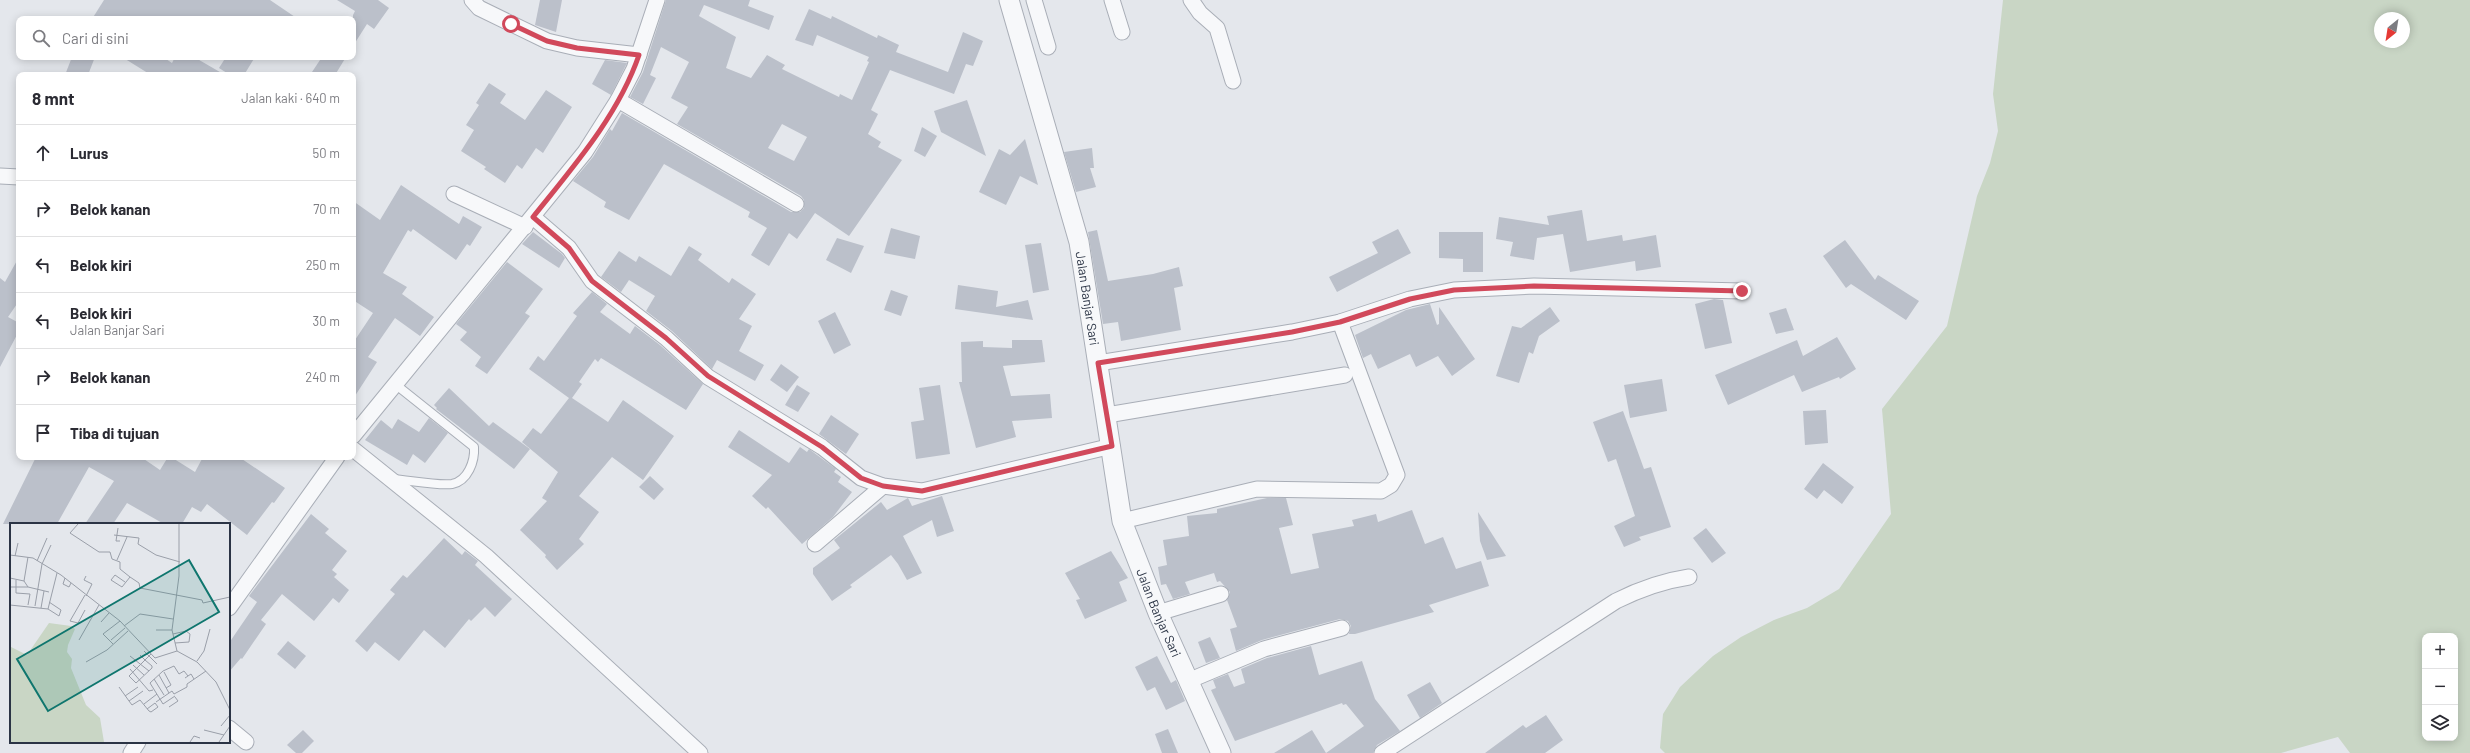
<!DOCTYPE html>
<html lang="id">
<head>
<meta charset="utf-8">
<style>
  :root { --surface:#fff; --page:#f7f7f7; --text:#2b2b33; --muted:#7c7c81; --line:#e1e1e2 }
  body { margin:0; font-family:Barlow,sans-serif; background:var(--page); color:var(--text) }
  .controls { position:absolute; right:12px; bottom:12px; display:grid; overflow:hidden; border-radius:8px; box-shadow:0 2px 10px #0003 }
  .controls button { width:36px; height:36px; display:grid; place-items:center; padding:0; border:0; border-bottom:1px solid var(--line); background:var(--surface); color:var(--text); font:20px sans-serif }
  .compass { position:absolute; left:2374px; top:12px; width:36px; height:36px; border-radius:50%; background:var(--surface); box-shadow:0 2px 10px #0003; rotate:210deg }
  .stop { position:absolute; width:12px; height:12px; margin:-9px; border:3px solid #d1495b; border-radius:50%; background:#fff }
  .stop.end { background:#d1495b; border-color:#fff; box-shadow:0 1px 4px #0008 }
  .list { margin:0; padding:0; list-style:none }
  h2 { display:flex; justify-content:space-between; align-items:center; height:52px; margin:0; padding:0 16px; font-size:17px }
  h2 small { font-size:13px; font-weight:400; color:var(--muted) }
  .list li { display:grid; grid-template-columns:26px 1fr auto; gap:12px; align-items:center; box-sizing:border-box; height:56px; padding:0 16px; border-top:1px solid var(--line) }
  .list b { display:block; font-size:15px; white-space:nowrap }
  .list p { margin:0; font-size:13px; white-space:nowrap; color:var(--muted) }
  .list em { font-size:13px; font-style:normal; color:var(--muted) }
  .icon { flex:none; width:22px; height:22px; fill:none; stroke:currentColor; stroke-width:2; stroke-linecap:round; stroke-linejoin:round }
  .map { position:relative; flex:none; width:2470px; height:753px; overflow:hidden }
  .search { position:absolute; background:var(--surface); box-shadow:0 2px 10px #0003; left:16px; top:16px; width:340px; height:44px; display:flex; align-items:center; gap:10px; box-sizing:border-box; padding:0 14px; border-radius:8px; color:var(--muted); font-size:15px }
  .panel { position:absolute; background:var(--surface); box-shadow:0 2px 10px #0003; left:16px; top:72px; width:340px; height:388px; border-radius:8px }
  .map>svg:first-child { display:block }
  .green { fill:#c9d6c5; fill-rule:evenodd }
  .building { fill:#bbc0ca; fill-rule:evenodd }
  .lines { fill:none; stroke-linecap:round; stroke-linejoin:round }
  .service-casing { stroke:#a9aeb7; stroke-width:10 }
  .minor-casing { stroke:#a9aeb7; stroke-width:17 }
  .tertiary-casing { stroke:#a9aeb7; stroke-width:21 }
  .service { stroke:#f7f8fa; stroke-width:8 }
  .minor { stroke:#f7f8fa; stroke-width:15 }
  .tertiary { stroke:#f7f8fa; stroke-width:19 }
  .route { stroke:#d1495b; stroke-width:5 }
  .labels { text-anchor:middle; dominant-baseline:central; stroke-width:3.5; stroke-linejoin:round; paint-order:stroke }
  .street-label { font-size:13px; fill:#2b3445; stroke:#f4f6f9 }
  .inset-road { fill:none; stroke:#9a9fa9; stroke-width:1 }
  .view { fill:#0f766e; fill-opacity:0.15; stroke:#0f766e; stroke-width:2 }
  .inset-edge { fill:none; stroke:#2b3445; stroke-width:2 }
</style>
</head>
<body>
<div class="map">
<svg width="2470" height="753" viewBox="0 0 2470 753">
  <rect width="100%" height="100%" fill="#e4e7ec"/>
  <!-- green -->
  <path class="green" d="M2003 0H2470V753H2350L2338 737 2281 753H1665L1660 748 1663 714 1680 687 1713 656 1741 637 1774 620 1807 608 1839 589 1891 514 1882 409 1947 326 1977 196 1990 163 1998 131 1993 94ZM2380 18H2404V42H2380ZM2425 636H2455V738H2425Z"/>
  <!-- building -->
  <g class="building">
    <path d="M104 0H270L298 19H92Z"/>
    <path d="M337 0H378L389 8 374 29 367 24 353 46V15L355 11Z"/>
    <path d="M540 0H562L556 32 535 25Z"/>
    <path d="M666 0H750L748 6 774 16 769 30 704 5 699 16 736 37 726 68 751 78 767 55 785 65 782 69 839 97 840 94 852 100 869 62 867 61 869 57 817 35 813 46 795 40 809 9 831 19 832 16 877 38 878 35 899 45 896 52 948 72 963 32 983 41 973 66 966 64 954 94 890 70 871 110 878 114 868 134 881 142 878 147 902 160 849 236 815 213 797 239 789 233 769 266 751 255 767 228 748 217 750 212 664 164 629 220 604 207 606 202 573 181 593 157 610 129 612 131 622 113 791 212H800L804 208V200L801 196 677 124 688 107 671 98 689 62 661 47 650 75 656 78 643 104 630 97 643 72ZM782 124 807 137 794 161 768 148Z"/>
    <path d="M72 57H95L88 75H65Z"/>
    <path d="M122 57H163L172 63 175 57H194L225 75H151Z"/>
    <path d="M226 57H255L244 75H230L219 68Z"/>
    <path d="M322 57H346L335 75H310Z"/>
    <path d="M605 60 627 63 611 95 592 84Z"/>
    <path d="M489 83 506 94 500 103 525 120 546 90 572 107 543 153 536 148 522 169 517 165 505 183 484 169 486 167 461 151 474 130 466 125 479 105 476 103Z"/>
    <path d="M967 100 986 156 941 132 934 111Z"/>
    <path d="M922 127 937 136 925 157 914 151Z"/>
    <path d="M1025 139 1038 185 1020 176 1006 205 979 192 999 149 1010 155Z"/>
    <path d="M1092 148 1094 168H1090L1096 187 1076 192 1064 152Z"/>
    <path d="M401 185 459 224 463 216 482 227 470 246 467 244 456 260 413 229 411 232 408 230 383 273 407 287 402 294 434 317 420 336 395 318 368 357 377 362 353 399V343L373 313 353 300V201L380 220Z"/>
    <path d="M1582 210 1587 241 1622 235 1623 241 1656 235 1661 267 1636 271 1635 261 1570 272 1563 234 1537 238 1534 260 1510 256 1513 242 1496 239 1499 217 1549 225 1547 216Z"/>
    <path d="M891 228 920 236 915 259 884 253Z"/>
    <path d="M1398 229 1411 253 1337 292 1329 277 1378 253 1372 242Z"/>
    <path d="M1097 230 1108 281 1153 274 1179 267 1183 286 1174 288 1181 330 1121 341 1118 322 1103 324 1088 232Z"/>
    <path d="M533 232 562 254 565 258 559 268 522 244Z"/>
    <path d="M1439 232H1483V272H1463V259L1439 258Z"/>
    <path d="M837 238 864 246 851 273 826 260Z"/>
    <path d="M1845 240 1875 280 1878 275 1919 301 1906 320 1851 284 1846 288 1823 256Z"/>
    <path d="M1041 243 1049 290 1033 293 1025 245Z"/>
    <path d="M689 246 702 254 698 260 729 283 732 278 756 294 739 319 752 326 739 351 764 365 755 381 717 360 712 369 672 331 646 311 655 296 629 280 621 292 601 277 619 251 636 262 639 256 671 276Z"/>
    <path d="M19 257V301L8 317 19 323V331L0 367V278L5 282Z"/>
    <path d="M507 262 543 289 525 313 530 316 487 374 475 366 481 357 460 340 467 332 456 324Z"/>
    <path d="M958 285 998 291 996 307 1028 300 1033 320 955 309Z"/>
    <path d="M891 290 908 296 901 316 884 310Z"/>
    <path d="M592 292 607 304 600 312 630 334 635 326 660 345 703 384 686 410 601 358 598 362 595 359 579 382 582 384 572 398 608 422 623 400 674 436 643 480 612 457 579 496 599 512 579 539 584 544 557 570 545 557 546 555 520 530 547 501 542 498 558 472 522 442 533 428 541 434 569 398 529 369 538 356 544 361 577 316 573 313Z"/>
    <path d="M1714 299 1723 300 1732 343 1705 349 1695 304Z"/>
    <path d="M1430 304 1437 325 1439 324V307L1475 359 1452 376 1438 356 1416 367 1410 354 1378 369 1371 354 1363 358 1355 335 1406 310Z"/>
    <path d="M1550 307 1560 321 1539 336 1533 354 1529 352 1519 383 1496 376 1512 326 1521 328Z"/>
    <path d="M1786 308 1794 330 1776 334 1769 313Z"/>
    <path d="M835 312 851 345 834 354 818 321Z"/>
    <path d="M1837 337 1856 369 1840 379 1839 377 1802 392 1794 375 1728 405 1715 375 1797 340 1803 356Z"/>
    <path d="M1012 340H1042L1045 362 1003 366 1011 396 1050 394 1052 418 1012 421 1016 437 976 448 959 382H962L961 342 983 341V347L1012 348Z"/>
    <path d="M781 364 799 377 787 392 770 380Z"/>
    <path d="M1662 379 1667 411 1630 418 1624 385Z"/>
    <path d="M797 385 810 393 798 412 785 405Z"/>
    <path d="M940 385 950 454 916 459 911 422 924 420 919 388Z"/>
    <path d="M449 388 489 426 493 422 530 449 514 469 436 409 437 408 434 405Z"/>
    <path d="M1826 410 1828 443 1805 445 1803 411Z"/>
    <path d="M1623 411 1644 469 1651 467 1671 527 1639 537 1641 540 1624 547 1614 526 1635 516 1616 459 1608 462 1593 422Z"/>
    <path d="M831 415 859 434 846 454 819 434Z"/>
    <path d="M429 418 448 433 425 463 413 454 407 465 365 440 381 420 392 429 398 419 419 432Z"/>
    <path d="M739 430 789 463 800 447 807 452 809 449 836 469 834 472 841 477 838 482 852 492 833 517 802 544 768 507 766 509 752 496 772 475 728 447Z"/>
    <path d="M36 457H141L160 470 168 457H171L195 472 203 457H239L285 488 274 503 272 502 247 535 207 504 201 512 192 507 182 524H164L127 503 113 524H85L114 481 89 467 57 524H3Z"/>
    <path d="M1823 463 1854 487 1842 504 1824 490 1817 499 1804 489Z"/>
    <path d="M650 476 664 489 654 500 639 487Z"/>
    <path d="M942 496 954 531 937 537 932 520 903 536 922 573 907 580 898 564 891 555 850 585 852 587 832 601 813 574V568L840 548 834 540 881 502 887 510 908 498 912 506Z"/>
    <path d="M1267 498H1286L1293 525 1279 528 1291 574 1319 568 1312 534 1354 526 1352 520 1376 514 1378 522 1412 510 1425 544 1443 537 1456 569 1481 561 1489 586 1429 605 1434 612 1355 634H1349L1351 626 1348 621 1340 619 1262 640 1236 651 1230 629 1237 627 1227 600 1230 592 1220 581 1217 582 1214 573 1185 582 1190 594 1173 599 1166 584 1161 585 1158 567 1167 565 1163 540 1189 536 1187 516 1217 513V509Z"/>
    <path d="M1478 512 1506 556 1487 560 1480 541Z"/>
    <path d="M311 514 329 529 325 533 347 551 332 570 337 574 334 577 349 590 339 603 333 598 314 621 282 594 261 620 266 624 242 659 241 658 229 672V643L257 602 249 596Z"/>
    <path d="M1706 528 1726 553 1712 563 1693 538Z"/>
    <path d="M444 538 462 555 465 551 478 561 475 565 512 599 495 617 485 607 471 621 469 619 445 648 424 630 399 661 375 642 367 652 355 641 395 594 390 590 403 575 407 578Z"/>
    <path d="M1111 551 1128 578 1119 582 1127 601 1085 619 1076 600 1080 599 1065 573Z"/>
    <path d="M1210 637 1220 658 1206 663 1198 642Z"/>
    <path d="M288 641 306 656 295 669 277 654Z"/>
    <path d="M1311 646 1319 675 1362 661 1375 699 1400 731 1377 745 1373 753H1274L1312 730 1326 753 1364 726 1346 704 1343 705 1342 703 1235 741 1211 690 1216 688 1213 680 1228 674 1234 687 1245 683 1241 669 1267 658Z"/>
    <path d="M1157 656 1171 683 1176 680 1185 701 1166 710 1155 687 1147 691 1135 667Z"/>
    <path d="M1430 682 1442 703 1420 718 1407 695Z"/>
    <path d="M1546 715 1563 740 1545 753H1485L1523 725 1526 728Z"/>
    <path d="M1168 729 1178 753H1162L1155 734Z"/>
    <path d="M303 730 314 741 302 753H296L287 745Z"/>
  </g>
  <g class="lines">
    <defs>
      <path id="service" d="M393 479C408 480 438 486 452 484 468 481 475 461 474 447L395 384"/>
      <g id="minor">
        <path d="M472 0 479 8 547 41 577 48 639 55"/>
        <path d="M1034 0 1048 47"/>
        <path d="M1112 0 1122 32"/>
        <path d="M1191 0 1200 13 1217 28 1233 81"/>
        <path d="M618 100 796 204"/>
        <path d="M0 176 19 177"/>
        <path d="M454 194 525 227"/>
        <path d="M533 217 569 248 592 281 666 338 708 377 822 447 861 478 883 486 922 491 1112 446"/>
        <path d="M1098 363 1292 332 1340 322 1410 299 1454 290 1534 286 1742 291"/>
        <path d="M1107 415 1345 375"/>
        <path d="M353 436 585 152 618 100 634 69 657 0"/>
        <path d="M353 449 486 556 700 753"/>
        <path d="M1122 521 1257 489 1381 491 1391 485 1397 475 1340 322"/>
        <path d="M815 544 883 486"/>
        <path d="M229 608 337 457"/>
        <path d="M1158 613 1221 594"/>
        <path d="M1188 681 1264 649 1342 628"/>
        <path d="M229 728 246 742"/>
        <path d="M131 753 138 742"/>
        <path d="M1382 753 1616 601C1640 589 1662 581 1689 577"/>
      </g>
      <g id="tertiary">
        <path id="s1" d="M1009 0 1079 242 1122 521 1158 613 1221 753"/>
      </g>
    </defs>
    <!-- service casing -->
    <use href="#service" class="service-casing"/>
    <!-- minor casing -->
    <use href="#minor" class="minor-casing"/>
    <!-- tertiary casing -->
    <use href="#tertiary" class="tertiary-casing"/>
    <!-- service -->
    <use href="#service" class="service"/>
    <!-- minor -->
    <use href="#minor" class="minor"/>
    <!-- tertiary -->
    <use href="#tertiary" class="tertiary"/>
  </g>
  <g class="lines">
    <!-- route -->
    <path class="route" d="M511 24 547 41 577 48 639 55C618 116 573 167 533 217L569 248 592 281 666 338 708 376 822 447 861 478 883 486 922 491 1112 446 1098 363 1292 332 1340 322 1410 299 1454 290 1534 286 1742 291"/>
  </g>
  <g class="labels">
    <!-- street labels -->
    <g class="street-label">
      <text stroke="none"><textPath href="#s1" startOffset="309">Jalan Banjar Sari</textPath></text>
      <text stroke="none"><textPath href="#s1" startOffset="633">Jalan Banjar Sari</textPath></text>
    </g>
  </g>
  <!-- overview -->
  <g transform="translate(10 523)">
    <rect width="220" height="220" fill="#e4e7ec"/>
    <path d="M39 100 61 103 65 106 58 122 57 129 62 136 61 145 76 182 90 195 94 219H0V112L1 124 17 132Z" fill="#c9d6c5"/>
    <path class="inset-road" d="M68 1 60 10 89 29H100L102 36 110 39V46L120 54 112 64 101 57 105 52 115 59M108 5 106 18H110M104 12 129 15 128 21 146 32 170 39M0 32 23 35 51 52 110 98 145 135 167 128M5 33 8 20M107 37 117 14M27 38 37 15M120 54 129 60 130 65 192 77 193 80 220 74M0 55 14 58 18 64 39 69M55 55 53 61 59 64 61 60M6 57V70L20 71 18 82M14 58 18 34M0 64H18M75 72 60 98 68 100 75 87M76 73 82 61 74 57 76 53M0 82 38 86 49 93 51 87 39 79M25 83 32 41 41 22M31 85 34 68M38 86 47 50M91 99 99 90M114 103 130 91 163 96M146 107H162M163 111 176 108 180 111 179 119 165 120M69 117 89 82M101 117 115 105M103 121 93 111 110 98M134 128 147 141M167 128 162 107 169 53V1M167 128 187 139 206 159 220 187M130 132 135 137 142 143V145L126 160 119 153 141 131M120 133 139 148M187 138 194 128 200 106M76 139 97 127 118 108M123 142 134 152M120 146 139 168 143 167M154 149 161 162 156 165M149 152 159 170M175 155 181 151 184 156M144 156 154 172M109 164 119 178M133 168 119 178 122 182 130 177 139 188 141 189 148 184 145 180 137 186M115 173 128 164M165 173 153 181 140 160 153 148 164 143 169 151 174 148 178 153M146 179 162 168 164 171 177 164V161L196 148M134 181 147 171M159 184 168 178 165 174M211 203 220 192M194 207 214 212M180 219 184 213 190 215M209 219 220 203"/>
    <path class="view" d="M179 37 209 89 38 188 7 136Z"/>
    <rect width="220" height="220" class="inset-edge"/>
  </g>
</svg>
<div class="controls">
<button>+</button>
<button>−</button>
<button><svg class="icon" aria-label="layers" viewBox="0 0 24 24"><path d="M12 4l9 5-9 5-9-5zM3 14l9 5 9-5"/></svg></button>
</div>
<svg class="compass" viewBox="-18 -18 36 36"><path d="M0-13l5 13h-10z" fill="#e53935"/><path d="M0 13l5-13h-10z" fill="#7c7c81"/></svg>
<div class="stop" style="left:511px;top:24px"></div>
<div class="stop end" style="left:1742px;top:291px"></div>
<div class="search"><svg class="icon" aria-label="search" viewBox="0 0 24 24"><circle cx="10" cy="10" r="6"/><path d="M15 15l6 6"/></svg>Cari di sini</div>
<section class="panel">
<h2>8 mnt<small>Jalan kaki · 640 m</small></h2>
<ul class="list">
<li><svg class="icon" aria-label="ahead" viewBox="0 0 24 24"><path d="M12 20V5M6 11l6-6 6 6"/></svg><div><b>Lurus</b></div><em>50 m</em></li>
<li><svg class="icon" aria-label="right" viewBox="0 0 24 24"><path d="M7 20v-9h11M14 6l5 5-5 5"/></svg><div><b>Belok kanan</b></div><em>70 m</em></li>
<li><svg class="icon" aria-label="left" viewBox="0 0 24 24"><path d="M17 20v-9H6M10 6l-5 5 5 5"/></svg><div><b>Belok kiri</b></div><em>250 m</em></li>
<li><svg class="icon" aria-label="left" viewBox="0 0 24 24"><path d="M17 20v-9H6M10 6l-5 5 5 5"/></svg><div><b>Belok kiri</b><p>Jalan Banjar Sari</p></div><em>30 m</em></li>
<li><svg class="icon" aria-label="right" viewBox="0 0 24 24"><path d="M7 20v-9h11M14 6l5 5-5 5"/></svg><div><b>Belok kanan</b></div><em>240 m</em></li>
<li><svg class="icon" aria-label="arrive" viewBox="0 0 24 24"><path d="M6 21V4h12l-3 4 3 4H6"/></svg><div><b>Tiba di tujuan</b></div></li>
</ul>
</section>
</div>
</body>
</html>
